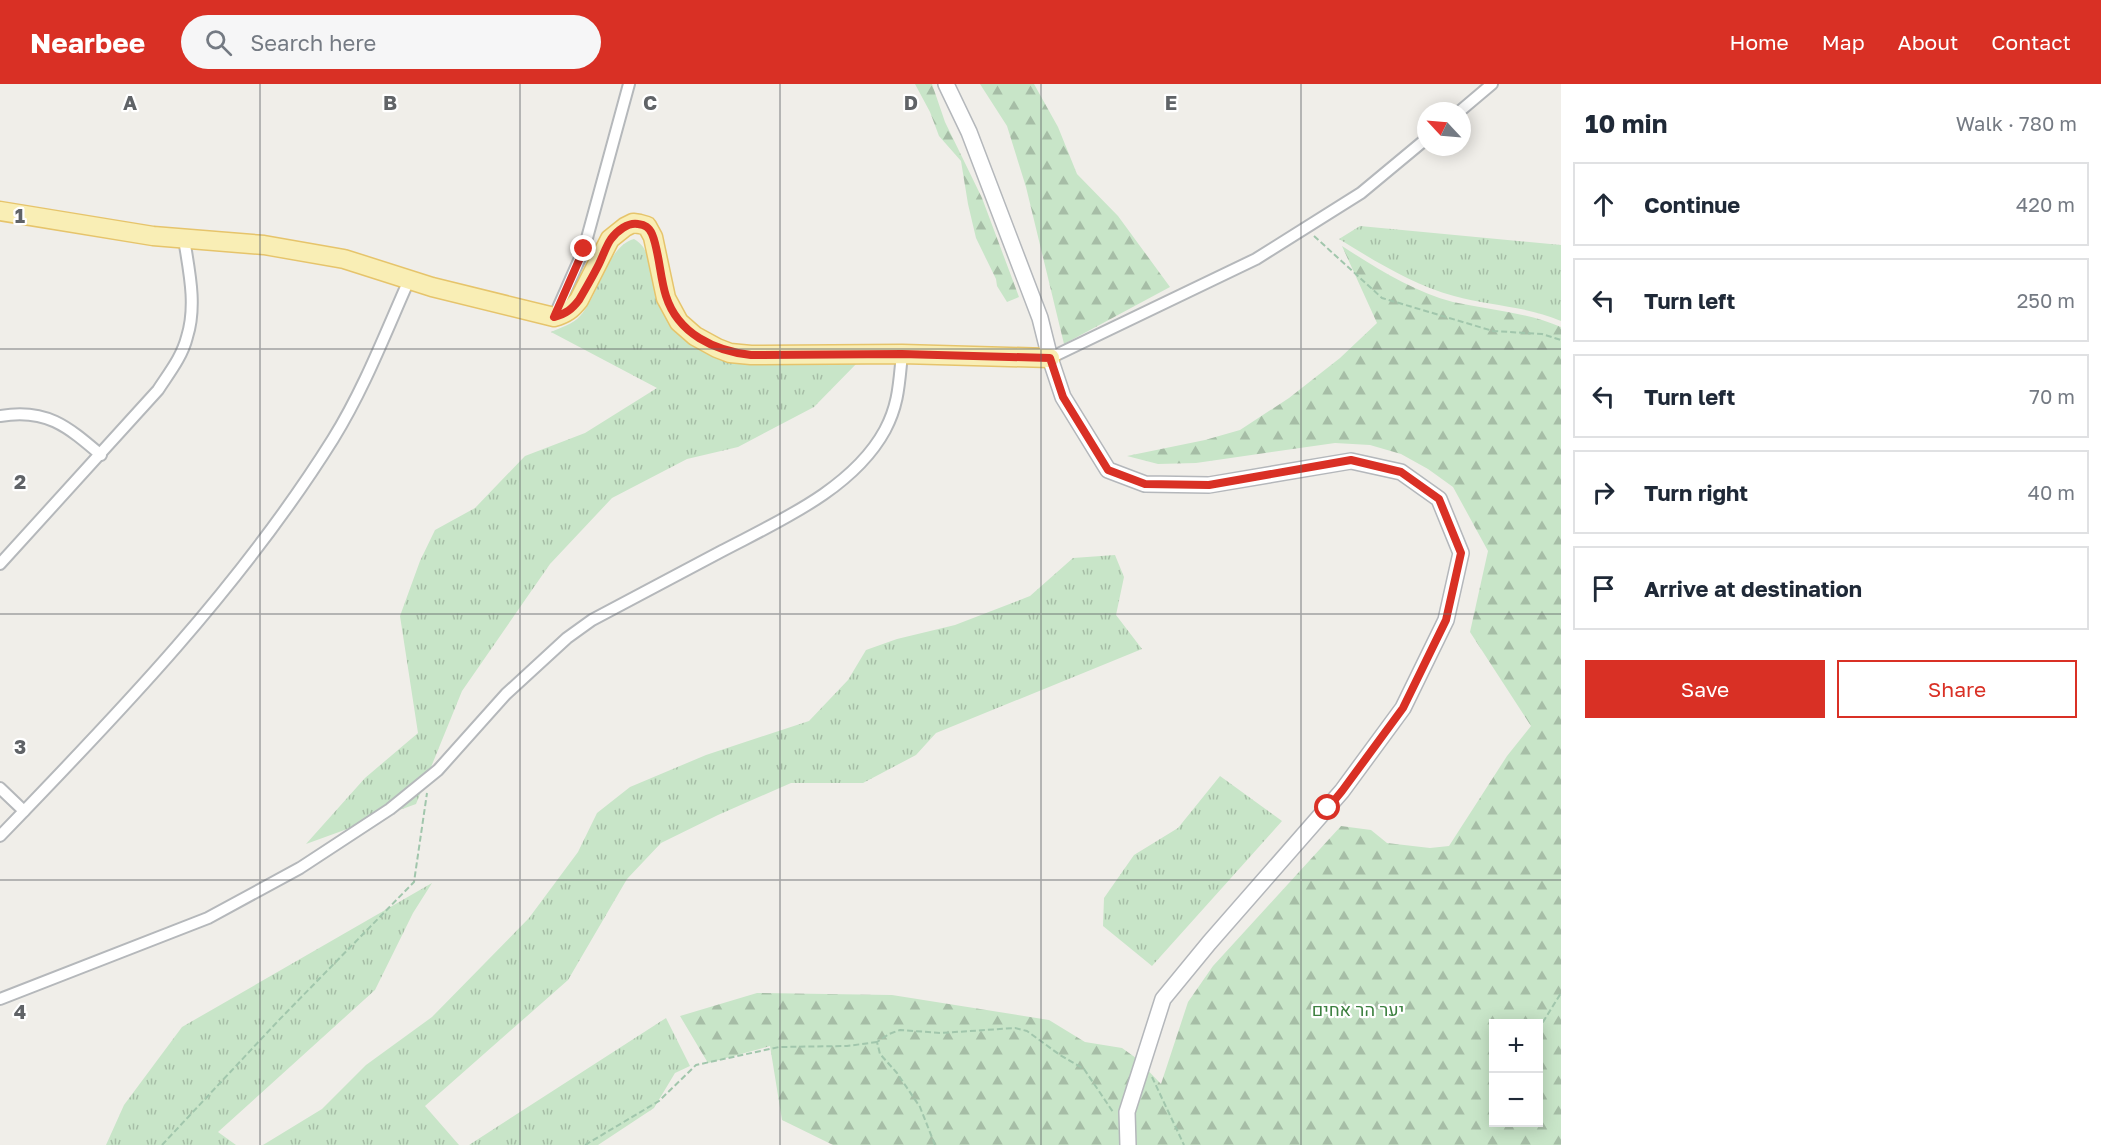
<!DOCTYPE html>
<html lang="en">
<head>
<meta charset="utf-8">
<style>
  :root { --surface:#fff; --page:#f6f6f7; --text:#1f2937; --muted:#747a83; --line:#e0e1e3; --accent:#d93025 }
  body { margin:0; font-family:"Golos Text",Heebo,sans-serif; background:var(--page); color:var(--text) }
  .controls { position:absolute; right:18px; bottom:18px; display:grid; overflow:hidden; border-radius:0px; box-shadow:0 3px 15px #0003 }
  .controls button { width:54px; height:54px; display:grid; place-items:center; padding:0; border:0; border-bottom:2px solid var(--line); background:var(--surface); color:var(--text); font:30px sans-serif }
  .compass { position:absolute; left:1417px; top:18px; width:54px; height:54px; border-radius:50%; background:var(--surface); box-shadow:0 3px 15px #0003; rotate:296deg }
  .stop { position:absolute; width:18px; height:18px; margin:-14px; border:4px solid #d93025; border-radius:50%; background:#fff }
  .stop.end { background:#d93025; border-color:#fff; box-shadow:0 2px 6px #0008 }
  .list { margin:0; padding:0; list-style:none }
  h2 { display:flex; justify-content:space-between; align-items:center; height:78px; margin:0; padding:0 24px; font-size:26px }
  h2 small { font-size:20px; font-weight:400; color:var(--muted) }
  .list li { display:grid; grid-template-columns:39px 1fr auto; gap:18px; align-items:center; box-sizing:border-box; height:84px; margin:0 12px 12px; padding:0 12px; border:2px solid var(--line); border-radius:0px }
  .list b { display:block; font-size:22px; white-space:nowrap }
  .list em { font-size:20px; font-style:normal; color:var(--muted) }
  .actions { display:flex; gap:12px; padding:18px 24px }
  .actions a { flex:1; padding:14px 0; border:2px solid var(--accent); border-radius:0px; text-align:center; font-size:21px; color:var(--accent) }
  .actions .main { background:var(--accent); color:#fff }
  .icon { flex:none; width:33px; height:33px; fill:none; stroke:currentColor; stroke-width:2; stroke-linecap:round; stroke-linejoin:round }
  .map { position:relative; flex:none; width:1561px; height:1061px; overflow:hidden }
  header { display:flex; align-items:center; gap:36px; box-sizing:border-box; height:84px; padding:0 30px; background:var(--accent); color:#fff }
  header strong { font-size:28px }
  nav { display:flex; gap:33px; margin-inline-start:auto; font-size:21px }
  .search { width:420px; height:54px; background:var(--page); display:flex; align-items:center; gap:15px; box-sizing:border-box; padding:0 21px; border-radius:33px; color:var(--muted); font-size:22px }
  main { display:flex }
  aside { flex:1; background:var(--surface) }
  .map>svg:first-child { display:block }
  .grass { fill:url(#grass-tufts) }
  .forest { fill:url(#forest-firs); fill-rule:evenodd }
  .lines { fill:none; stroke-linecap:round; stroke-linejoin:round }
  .minor-casing { stroke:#b5b8bb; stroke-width:14 }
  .secondary-casing { stroke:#b4b7bb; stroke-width:18 }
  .primary-casing { stroke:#e6c46b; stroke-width:21 }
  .path { stroke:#a1c6ac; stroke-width:2; stroke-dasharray:6 3; stroke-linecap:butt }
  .minor { stroke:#fff; stroke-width:10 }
  .secondary { stroke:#fff; stroke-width:15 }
  .primary { stroke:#f9eeb5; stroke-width:18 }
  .route { stroke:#d93025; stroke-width:8 }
  .grid { fill:none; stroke:#606367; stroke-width:1.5; stroke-opacity:0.55 }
  .labels { text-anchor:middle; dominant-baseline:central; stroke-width:4.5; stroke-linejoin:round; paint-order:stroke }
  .park-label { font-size:18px; fill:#3d8140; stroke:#fff }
  .grid-label { font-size:20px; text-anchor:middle; font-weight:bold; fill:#606367; stroke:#fff; stroke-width:4.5; stroke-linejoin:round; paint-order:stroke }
</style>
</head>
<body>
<header>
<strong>Nearbee</strong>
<div class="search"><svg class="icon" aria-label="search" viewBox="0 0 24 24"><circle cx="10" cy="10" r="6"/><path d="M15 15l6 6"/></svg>Search here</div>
<nav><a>Home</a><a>Map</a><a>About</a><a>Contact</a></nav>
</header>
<main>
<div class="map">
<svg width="1561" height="1061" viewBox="0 0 1561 1061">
  <defs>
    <pattern id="grass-tufts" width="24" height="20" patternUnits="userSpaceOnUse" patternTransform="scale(1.5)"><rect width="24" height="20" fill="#c8e5c8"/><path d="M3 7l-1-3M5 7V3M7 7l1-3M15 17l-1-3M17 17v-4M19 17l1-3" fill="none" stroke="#a6bda6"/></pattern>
    <pattern id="forest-firs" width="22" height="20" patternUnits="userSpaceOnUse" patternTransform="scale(1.5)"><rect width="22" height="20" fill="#c8e5c8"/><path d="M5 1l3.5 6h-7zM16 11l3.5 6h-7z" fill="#a6bda6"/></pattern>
  </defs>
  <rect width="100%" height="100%" fill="#f0eee9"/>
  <!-- grass -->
  <g class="grass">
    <path d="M1360 142 1561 161V237C1527 222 1489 222 1454 212 1413 201 1375 177 1339 155Z"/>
    <path d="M634 155C653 166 646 184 655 201 666 222 683 241 697 260L860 276 814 323 738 363 687 375 612 414 550 480 462 607 416 720 306 760 365 694 418 649 400 532 420 477 435 446 475 424 525 372 585 349 657 304 551 248C559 244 574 240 580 232 599 212 606 163 634 155Z"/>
    <path d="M1115 471 1124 493 1116 531 1142 565 936 649 916 671 863 699H791L718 731 661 759 627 795 568 896 425 1022 459 1061H263L322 1025 366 981 432 933 529 834 578 768 597 729 630 703 706 671 809 637 848 596 866 566 897 555 955 541 1030 512 1073 474Z"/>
    <path d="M1220 692 1282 737 1152 882 1103 842 1104 814 1134 771 1178 744Z"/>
    <path d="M432 799 413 829 375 906 218 1048 236 1061H106L124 1021 182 943Z"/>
    <path d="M666 934 690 982 675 989 654 1024 598 1061H469Z"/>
  </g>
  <!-- forest -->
  <g class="forest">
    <path d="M915 0H932L945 38 982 114 1019 213 1007 218 997 202 996 195 976 154 968 120 961 77 939 52 930 28Z"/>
    <path d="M980 0H1034L1058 43 1077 90 1118 132 1170 203 1064 260 1026 103 1007 42Z"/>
    <path d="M1342 162C1376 184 1414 208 1453 218 1489 226 1527 228 1561 243V1061H833L782 1036 770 962 708 979 680 932 757 909 892 911 1049 936 1085 958 1122 964 1136 974 1161 1000 1188 918 1213 882 1341 742 1371 746 1387 759 1430 764 1449 762 1507 672 1531 642 1470 548 1488 467 1453 403 1428 385 1401 370 1370 361 1335 359 1196 379 1158 380 1127 372 1205 356 1240 346 1289 314 1340 274 1377 239ZM1494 940H1538V1038H1494Z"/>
  </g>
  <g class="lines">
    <defs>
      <g id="minor">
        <path d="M1460 27 1492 0"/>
        <path d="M554 233 584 165 629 0"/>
        <path d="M1050 274 1256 175 1361 109 1426 55"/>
        <path d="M0 332C46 324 67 342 101 371"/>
        <path d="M0 480 158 306C169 289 182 273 187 253 197 221 189 187 184 155"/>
        <path d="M0 704 24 727"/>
        <path d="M0 752C120 628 241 502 333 355 364 305 385 250 409 196"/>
        <path d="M0 915 208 834 300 784 390 725 438 686 506 610 567 554 592 536C635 513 679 490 722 467 779 437 853 405 885 346 899 320 899 298 902 270"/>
      </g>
      <path id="secondary" d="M946 0 969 48 1040 234 1050 274 1063 313 1108 386 1145 400 1209 401 1351 377 1401 388 1439 415 1461 469 1446 536 1403 624 1342 707 1209 859 1163 915 1127 1028 1128 1061"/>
      <path id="primary" d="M0 127 153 152 264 161 344 175 432 203 554 233C566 230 572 225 579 216L610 155 625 143 633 139 640 140 647 142 653 153 666 214 679 238 695 252 717 264 730 269 751 271 902 270 1050 274"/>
    </defs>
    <!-- minor casing -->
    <use href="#minor" class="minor-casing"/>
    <!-- secondary casing -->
    <use href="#secondary" class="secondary-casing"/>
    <!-- primary casing -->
    <use href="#primary" class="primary-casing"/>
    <!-- path -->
    <g class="path">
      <path d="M1314 152 1382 214 1493 247 1542 250 1561 256"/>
      <path d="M1538 946 1561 909"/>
      <path d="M1152 993 1184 1061"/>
      <path d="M162 1061 278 937 414 798 427 709"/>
      <path d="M585 1061 659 1017 696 981 779 963 847 962 877 958"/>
      <path d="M935 1061 920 1023 897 989 880 970 877 958 889 950 900 946 941 949 1015 944 1027 947 1060 971 1084 985 1113 1028"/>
    </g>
    <!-- minor -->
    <use href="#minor" class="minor"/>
    <!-- secondary -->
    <use href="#secondary" class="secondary"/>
    <!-- primary -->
    <use href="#primary" class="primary"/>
  </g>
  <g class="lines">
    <!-- route -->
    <path class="route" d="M584 165 554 233C566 230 572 225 579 216 586 204 593 192 599 180 603 172 606 162 611 155 617 147 628 138 638 140 645 141 649 143 652 150 659 166 660 194 666 212 678 250 715 267 751 271L902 270 1050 274 1063 313 1108 386 1145 400 1209 401 1351 376 1401 388 1439 415 1461 469 1446 536 1403 624 1342 707 1328 724"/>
  </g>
  <!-- grid -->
  <path class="grid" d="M260 0V1061M520 0V1061M780 0V1061M1041 0V1061M1301 0V1061M0 265H1561M0 530H1561M0 796H1561"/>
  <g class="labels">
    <!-- park labels -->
    <g class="park-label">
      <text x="1358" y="925">יער הר אחים</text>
    </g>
  </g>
  <g class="grid-label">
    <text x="130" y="26">A</text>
    <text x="390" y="26">B</text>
    <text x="650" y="26">C</text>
    <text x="911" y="26">D</text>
    <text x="1171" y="26">E</text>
    <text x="20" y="139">1</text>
    <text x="20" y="405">2</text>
    <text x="20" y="670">3</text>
    <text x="20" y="935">4</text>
  </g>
</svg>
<div class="controls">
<button>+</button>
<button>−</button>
</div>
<svg class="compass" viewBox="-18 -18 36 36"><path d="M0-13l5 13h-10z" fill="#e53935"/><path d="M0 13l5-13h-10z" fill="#747a83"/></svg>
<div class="stop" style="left:1328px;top:724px"></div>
<div class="stop end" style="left:584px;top:165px"></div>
</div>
<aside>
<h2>10 min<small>Walk · 780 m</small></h2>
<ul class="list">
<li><svg class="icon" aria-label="ahead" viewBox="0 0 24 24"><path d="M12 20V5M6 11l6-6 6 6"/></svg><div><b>Continue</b></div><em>420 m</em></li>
<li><svg class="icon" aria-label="left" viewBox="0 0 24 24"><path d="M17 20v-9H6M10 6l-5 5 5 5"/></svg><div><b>Turn left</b></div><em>250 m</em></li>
<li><svg class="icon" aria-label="left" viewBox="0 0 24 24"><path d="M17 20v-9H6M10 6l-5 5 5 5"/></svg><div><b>Turn left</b></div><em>70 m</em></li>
<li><svg class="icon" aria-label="right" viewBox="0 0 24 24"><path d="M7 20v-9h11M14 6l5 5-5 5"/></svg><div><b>Turn right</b></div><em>40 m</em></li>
<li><svg class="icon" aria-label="arrive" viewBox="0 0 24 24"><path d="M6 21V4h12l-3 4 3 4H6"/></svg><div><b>Arrive at destination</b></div></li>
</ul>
<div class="actions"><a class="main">Save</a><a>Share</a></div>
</aside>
</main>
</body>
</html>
